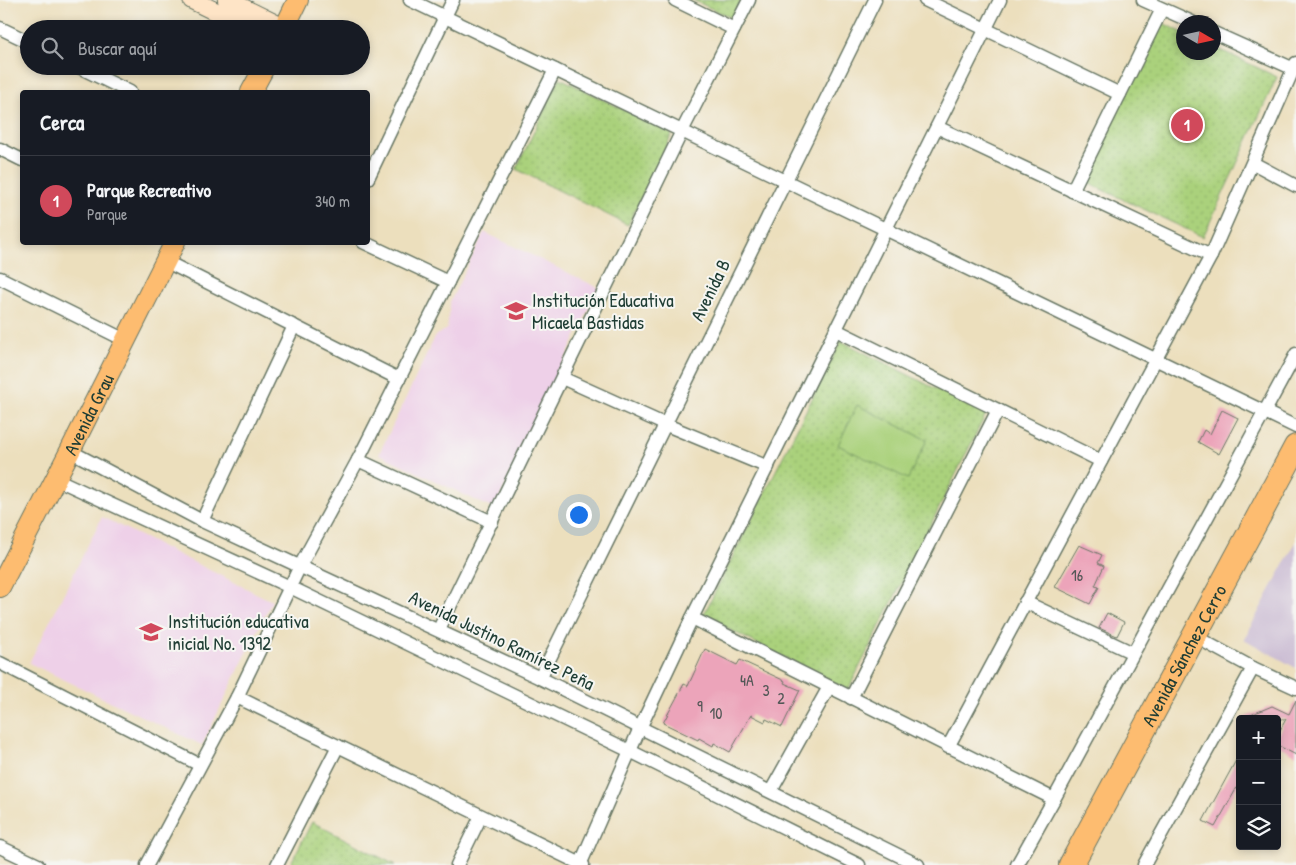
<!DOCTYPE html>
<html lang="es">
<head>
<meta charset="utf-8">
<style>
  :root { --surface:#171b24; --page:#242831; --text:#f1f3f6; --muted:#9ea1a6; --line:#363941; --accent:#d1495b }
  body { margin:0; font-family:"Patrick Hand",sans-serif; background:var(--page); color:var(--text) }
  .controls { position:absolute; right:15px; bottom:15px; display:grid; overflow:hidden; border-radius:5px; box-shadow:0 2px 8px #0003 }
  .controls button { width:45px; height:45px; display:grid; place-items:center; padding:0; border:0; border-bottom:1px solid var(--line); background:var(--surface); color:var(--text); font:25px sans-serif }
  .compass { position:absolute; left:1176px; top:15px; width:45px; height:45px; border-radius:50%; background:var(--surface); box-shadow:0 2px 8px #0003; rotate:99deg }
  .you { position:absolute; left:578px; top:514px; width:18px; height:18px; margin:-12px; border:4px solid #fff; border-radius:50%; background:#1a73e8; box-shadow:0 0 0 8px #1a73e833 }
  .badge { display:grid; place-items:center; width:32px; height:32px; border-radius:50%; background:var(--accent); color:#fff; font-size:16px; font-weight:700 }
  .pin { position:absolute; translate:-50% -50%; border:2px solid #fff; box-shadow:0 1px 5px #0006 }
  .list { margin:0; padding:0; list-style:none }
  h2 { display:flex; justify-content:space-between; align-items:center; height:65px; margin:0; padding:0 20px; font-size:21px }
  h2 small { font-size:16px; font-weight:400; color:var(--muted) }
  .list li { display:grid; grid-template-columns:32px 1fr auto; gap:15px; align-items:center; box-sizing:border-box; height:90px; padding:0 20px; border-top:1px solid var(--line) }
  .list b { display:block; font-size:19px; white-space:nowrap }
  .list p { margin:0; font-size:16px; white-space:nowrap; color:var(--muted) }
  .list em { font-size:16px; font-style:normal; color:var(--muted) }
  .icon { flex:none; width:28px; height:28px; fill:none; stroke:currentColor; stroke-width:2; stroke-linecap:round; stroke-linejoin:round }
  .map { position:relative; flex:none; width:1296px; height:865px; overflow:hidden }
  .search { position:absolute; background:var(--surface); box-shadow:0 2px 8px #0003; left:20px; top:20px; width:350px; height:55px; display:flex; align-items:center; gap:12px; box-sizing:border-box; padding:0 18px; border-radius:28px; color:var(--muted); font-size:19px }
  .panel { position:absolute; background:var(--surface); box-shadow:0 2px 8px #0003; left:20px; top:90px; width:350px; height:155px; border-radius:5px }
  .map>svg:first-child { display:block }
  .built { fill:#eed0e8 }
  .industrial { fill:#ccbed4 }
  .grass { fill:url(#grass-dots); stroke:#648758 }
  .garden { fill:#aad17c; stroke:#648758 }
  .building { fill:#eca4ba }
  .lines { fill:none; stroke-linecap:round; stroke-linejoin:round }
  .street-casing { stroke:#677664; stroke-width:15 }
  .secondary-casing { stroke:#677664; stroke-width:20 }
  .primary-casing { stroke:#677664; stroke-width:22 }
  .highway-casing { stroke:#677664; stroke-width:26 }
  .street { stroke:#fff; stroke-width:12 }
  .secondary { stroke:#fee4c6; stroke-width:18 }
  .primary { stroke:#fdbc70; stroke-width:20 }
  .highway { stroke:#fdbc70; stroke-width:24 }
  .labels { text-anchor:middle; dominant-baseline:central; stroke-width:4; stroke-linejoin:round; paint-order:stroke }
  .number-label { font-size:16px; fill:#525756 }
  .street-label { font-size:19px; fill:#1f3d34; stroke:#f6f6f2 }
  .poi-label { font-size:19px; fill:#1f3d34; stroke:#f6f6f2; text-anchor:start }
</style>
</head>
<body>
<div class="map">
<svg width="1296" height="865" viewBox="0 0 1296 865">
  <defs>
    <pattern id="grass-dots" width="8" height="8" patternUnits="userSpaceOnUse" patternTransform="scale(1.25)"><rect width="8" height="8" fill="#aad17c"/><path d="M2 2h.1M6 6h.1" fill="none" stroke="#92b46c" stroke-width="1.8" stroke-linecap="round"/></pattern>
  </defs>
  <rect width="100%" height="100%" fill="#f6f6f2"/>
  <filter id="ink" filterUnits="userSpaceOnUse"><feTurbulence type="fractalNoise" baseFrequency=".02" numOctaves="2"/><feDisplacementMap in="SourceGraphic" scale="10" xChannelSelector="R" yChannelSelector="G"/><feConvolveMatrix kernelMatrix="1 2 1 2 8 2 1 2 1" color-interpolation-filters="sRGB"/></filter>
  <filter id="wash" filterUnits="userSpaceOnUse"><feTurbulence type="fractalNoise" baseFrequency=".0096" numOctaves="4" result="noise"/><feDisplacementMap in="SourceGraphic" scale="20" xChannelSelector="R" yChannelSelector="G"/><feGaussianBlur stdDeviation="1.12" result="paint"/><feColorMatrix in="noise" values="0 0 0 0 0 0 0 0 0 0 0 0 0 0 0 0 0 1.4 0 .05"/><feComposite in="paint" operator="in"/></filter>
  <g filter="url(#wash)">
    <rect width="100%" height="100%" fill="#ecdfbd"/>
    <!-- built -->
    <g class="built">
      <path d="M484 232 599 288 494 509 379 454 436 335 447 329 450 302Z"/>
      <path d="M102 517 272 601 202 745 29 663Z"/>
    </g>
    <!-- industrial -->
    <path class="industrial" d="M1296 542V668L1244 639Z"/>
    <!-- grass -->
    <g class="grass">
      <path d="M693 0H741L732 18Z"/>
      <path d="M1159 21 1183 33 1184 52H1214V47L1277 77 1203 237 1084 181Z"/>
      <path d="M560 78 672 134 628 225 516 169Z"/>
      <path d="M841 341 986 414 848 690 703 616Z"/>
      <path d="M312 822 395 865H290Z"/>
    </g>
    <!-- garden -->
    <path class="garden" d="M857 405 927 440 908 479 838 445Z"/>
    <g id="blocks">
      <!-- building -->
      <g class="building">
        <path d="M1222 410 1238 418 1219 454 1198 442 1204 430 1210 434Z"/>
        <path d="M1079 545 1102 555 1098 563 1104 566 1095 586 1099 587 1090 604 1055 587Z"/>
        <path d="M1107 613 1124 622 1117 636 1099 628Z"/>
        <path d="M705 649 737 665 740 660 785 681 784 683 800 690 782 727 766 719 765 722 751 715 730 752 714 743 713 746 699 738 698 740 663 723 684 684 688 686Z"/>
        <path d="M1296 700V755L1277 745V736L1286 719H1241L1272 706 1289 714Z"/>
        <path d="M1240 753V782L1215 827 1203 821Z"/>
      </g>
    </g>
  </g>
  <g filter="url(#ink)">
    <use href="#blocks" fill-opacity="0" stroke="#677664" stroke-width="1"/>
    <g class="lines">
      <defs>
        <g id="street">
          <path d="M410 0 1296 427"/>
          <path d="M675 0 734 29"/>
          <path d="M925 0 1120 94"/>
          <path d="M1143 0 1192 22"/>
          <path d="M0 28 29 42"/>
          <path d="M1214 33 1294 69"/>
          <path d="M77 66 130 92"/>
          <path d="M937 127 1211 256"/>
          <path d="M0 149 22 160"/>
          <path d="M1253 163 1296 186"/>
          <path d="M368 178 453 0"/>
          <path d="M1072 191 1162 9"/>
          <path d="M363 242 448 282"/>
          <path d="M165 261 399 379"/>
          <path d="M0 278 125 340"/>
          <path d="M836 330 1101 461"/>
          <path d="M562 378 664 424 768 467"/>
          <path d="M70 451 202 521 540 678 918 865"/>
          <path d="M358 460 492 522"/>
          <path d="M56 479 290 587 630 751 859 865"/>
          <path d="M202 521 294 326"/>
          <path d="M1025 602 1133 653"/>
          <path d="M692 618 1054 799"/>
          <path d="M439 629 682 131 749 0"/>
          <path d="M1194 636 1253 668 1296 688"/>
          <path d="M0 663 200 765"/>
          <path d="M540 678 875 0"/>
          <path d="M237 697 583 865"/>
          <path d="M851 698 998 410"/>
          <path d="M948 747 1211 256 1296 63"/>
          <path d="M771 791 829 687"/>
          <path d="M0 847 38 865"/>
          <path d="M147 865 237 697 300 566 358 460 555 70"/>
          <path d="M277 865 338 746"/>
          <path d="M457 865 481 816"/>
          <path d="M580 865 640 728 692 618 1000 0"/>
          <path d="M1017 865 1054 799 1296 354"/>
          <path d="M1144 865 1253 668"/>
        </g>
        <g id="secondary">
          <path d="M192 0 251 29"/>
          <path d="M227 0 284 28"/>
        </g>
        <g id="primary">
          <path d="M284 29 298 0"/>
          <path d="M251 92 265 66"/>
          <path id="s1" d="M0 587 70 451 175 242"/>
        </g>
        <g id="highway">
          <path id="s2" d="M1071 865 1296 447"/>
        </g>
      </defs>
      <!-- street casing -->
      <use href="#street" class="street-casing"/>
      <!-- secondary casing -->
      <use href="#secondary" class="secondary-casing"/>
      <!-- primary casing -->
      <use href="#primary" class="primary-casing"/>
      <!-- highway casing -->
      <use href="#highway" class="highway-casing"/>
      <!-- street -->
      <use href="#street" class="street"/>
      <!-- secondary -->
      <use href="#secondary" class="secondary"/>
      <!-- primary -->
      <use href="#primary" class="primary"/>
      <!-- highway -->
      <use href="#highway" class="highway"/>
    </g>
  </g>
  <!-- icons -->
  <defs>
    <symbol id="school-bare" viewBox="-9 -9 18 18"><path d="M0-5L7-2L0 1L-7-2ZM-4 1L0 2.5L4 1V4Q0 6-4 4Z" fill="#d1495b" stroke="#f6f6f2" stroke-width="2.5" paint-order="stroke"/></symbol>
  </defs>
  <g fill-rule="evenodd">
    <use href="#school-bare" x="500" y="295" width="32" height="32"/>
    <use href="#school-bare" x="135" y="616" width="32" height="32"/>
  </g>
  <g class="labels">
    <!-- number labels -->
    <g class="number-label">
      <text x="1077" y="575">16</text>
      <text x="747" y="680">4A</text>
      <text x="766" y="690">3</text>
      <text x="781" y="698">2</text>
      <text x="700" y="706">9</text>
      <text x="716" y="713">10</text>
    </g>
    <!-- street labels -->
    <g class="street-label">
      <text transform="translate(710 290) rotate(-64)">Avenida B</text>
      <text stroke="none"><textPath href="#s1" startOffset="194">Avenida Grau</textPath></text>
      <text transform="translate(502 640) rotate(26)">Avenida Justino Ramírez Peña</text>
      <text stroke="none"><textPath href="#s2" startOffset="238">Avenida Sánchez Cerro</textPath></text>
    </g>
    <!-- poi labels -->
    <g class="poi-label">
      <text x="532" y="300">Institución Educativa<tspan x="532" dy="22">Micaela Bastidas</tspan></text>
      <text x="168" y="621">Institución educativa<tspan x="168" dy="22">inicial No. 1392</tspan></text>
    </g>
  </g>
</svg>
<div class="controls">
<button>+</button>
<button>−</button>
<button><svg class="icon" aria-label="layers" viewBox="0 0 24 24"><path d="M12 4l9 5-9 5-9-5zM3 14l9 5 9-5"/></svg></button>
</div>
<svg class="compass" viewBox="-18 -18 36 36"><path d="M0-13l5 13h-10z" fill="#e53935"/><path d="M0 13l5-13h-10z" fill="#9ea1a6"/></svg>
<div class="you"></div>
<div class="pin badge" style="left:1187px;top:125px">1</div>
<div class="search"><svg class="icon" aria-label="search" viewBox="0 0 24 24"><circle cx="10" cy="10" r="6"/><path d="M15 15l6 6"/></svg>Buscar aquí</div>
<section class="panel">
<h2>Cerca<small></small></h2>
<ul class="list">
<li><span class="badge">1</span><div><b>Parque Recreativo</b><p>Parque</p></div><em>340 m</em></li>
</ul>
</section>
</div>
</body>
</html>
